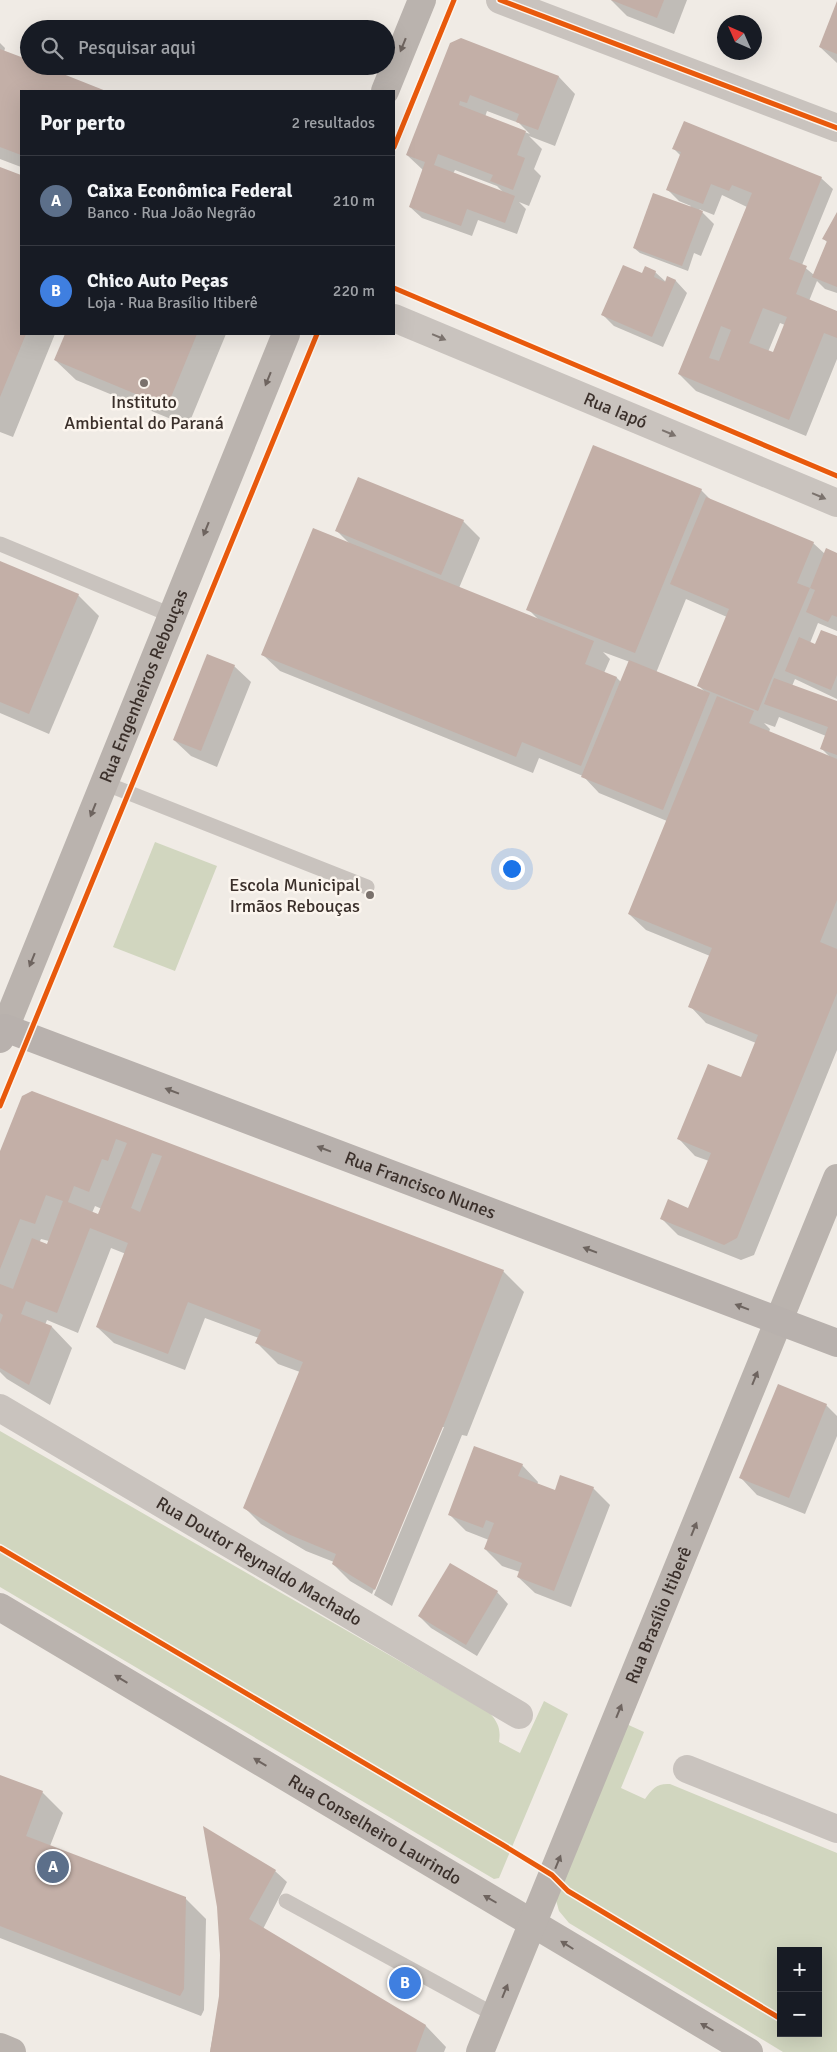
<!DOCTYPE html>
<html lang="pt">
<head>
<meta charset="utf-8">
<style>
  :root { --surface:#171b24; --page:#20242c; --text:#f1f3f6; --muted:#9ea1a6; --line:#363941; --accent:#7a716c }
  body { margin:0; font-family:Signika,sans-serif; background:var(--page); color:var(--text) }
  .controls { position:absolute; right:15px; bottom:15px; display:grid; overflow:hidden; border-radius:0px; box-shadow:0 5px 20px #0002 }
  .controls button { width:45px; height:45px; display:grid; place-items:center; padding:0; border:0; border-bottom:1px solid var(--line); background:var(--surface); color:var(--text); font:25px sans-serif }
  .compass { position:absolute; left:717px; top:15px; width:45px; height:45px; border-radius:50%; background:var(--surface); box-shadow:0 5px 20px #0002; rotate:315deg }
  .you { position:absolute; left:511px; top:868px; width:18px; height:18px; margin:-12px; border:4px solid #fff; border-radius:50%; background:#1a73e8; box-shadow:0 0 0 8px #1a73e833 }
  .badge { display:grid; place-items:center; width:32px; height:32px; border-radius:50%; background:var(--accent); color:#fff; font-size:16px; font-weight:700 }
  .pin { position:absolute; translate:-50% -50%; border:2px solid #fff; box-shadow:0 1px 5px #0006 }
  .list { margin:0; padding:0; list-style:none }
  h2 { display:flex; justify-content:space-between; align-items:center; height:65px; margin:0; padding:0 20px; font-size:21px }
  h2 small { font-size:16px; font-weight:400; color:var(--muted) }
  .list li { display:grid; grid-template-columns:32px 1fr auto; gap:15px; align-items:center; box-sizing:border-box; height:90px; padding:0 20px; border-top:1px solid var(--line) }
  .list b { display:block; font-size:19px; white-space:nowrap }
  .list p { margin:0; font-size:16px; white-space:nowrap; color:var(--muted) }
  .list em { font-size:16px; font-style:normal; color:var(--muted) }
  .icon { flex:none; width:28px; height:28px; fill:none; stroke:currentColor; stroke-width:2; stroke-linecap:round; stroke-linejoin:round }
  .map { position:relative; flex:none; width:837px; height:2052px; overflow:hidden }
  .search { position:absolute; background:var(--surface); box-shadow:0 5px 20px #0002; left:20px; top:20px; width:375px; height:55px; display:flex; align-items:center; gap:12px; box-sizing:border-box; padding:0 18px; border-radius:28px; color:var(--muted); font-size:19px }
  .panel { position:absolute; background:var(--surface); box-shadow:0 5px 20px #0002; left:20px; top:90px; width:375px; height:245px; border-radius:0px }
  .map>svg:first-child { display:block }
  .green { fill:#d1d6bf; fill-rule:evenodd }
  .shadow { fill:#0003; fill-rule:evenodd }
  .building { fill:#c3afa7; fill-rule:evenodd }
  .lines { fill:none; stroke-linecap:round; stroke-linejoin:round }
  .service { stroke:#c9c3be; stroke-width:15 }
  .minor { stroke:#c9c3be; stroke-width:28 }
  .secondary { stroke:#bab3ae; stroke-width:28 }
  .primary { stroke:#b8b1ad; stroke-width:28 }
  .cycleway-casing { stroke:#fbf5ee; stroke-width:8 }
  .cycleway { stroke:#e8590c; stroke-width:5 }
  .oneway { fill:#6e645f }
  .oneway2 { fill:#7b726d }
  .oneway3 { fill:#6d645f }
  .poi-dot { fill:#7a716c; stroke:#fbf5ee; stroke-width:2 }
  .labels { text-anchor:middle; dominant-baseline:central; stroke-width:5; stroke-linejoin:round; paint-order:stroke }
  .poi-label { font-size:18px; fill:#3b302b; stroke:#fbf5ee }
  .street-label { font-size:18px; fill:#3b302b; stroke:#fbf5ee }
</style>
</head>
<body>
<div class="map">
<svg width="837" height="2052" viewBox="0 0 837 2052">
  <rect width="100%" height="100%" fill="#f0ebe5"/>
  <!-- green -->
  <g class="green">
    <path d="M155 842 217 866 175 971 113 947Z"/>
    <path d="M0 1431 490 1713C498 1723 501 1729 499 1742L520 1753 544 1701 568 1714 499 1878 494 1879 0 1587Z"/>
    <path d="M622 1722 644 1732 621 1788 645 1799C652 1789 657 1783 670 1784L837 1853V2052H783L569 1923 559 1911 554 1893ZM781 1951H818V2033H781Z"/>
  </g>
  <!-- shadow -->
  <g class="shadow">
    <path d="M611 0H687L674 34 627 16Z"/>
    <path d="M837 4V63L820 47Z"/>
    <path d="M461 39 559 77 575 94 555 146 529 136 542 149 534 169 541 176 529 206 519 202 526 209 517 234 478 220 472 236 422 218 410 207 424 171 407 155ZM487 111 519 123 530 134 485 117ZM455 170 497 186 504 193 453 174Z"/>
    <path d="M0 43 5 48 4 52 29 66H40L102 91H21V167L0 159Z"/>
    <path d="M673 148 821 178 833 189 802 265 814 275 828 243 824 239 837 215V293L825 289 817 281 809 301 837 312V359L806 436 696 391 679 374 747 207 722 195 714 215 699 209 714 224 701 256 694 253 688 271 640 253 634 248 691 206 679 201 667 189 681 156ZM780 323 785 325 773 354 768 352Z"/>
    <path d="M0 168 21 177V334H55L13 437 0 432Z"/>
    <path d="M655 272 666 282 668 277 676 281 687 293 663 347 614 326 603 315 642 275Z"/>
    <path d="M66 334H226L188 426 76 380 55 360Z"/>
    <path d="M701 490 712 501 813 543 825 554H837V631L818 623 810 643 816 646 837 638V699L795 679 792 686 837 702V1050L754 1255 741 1260 678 1235 661 1218 689 1209 709 1161 695 1156 679 1139 742 1079 756 1043 706 1023 690 1006 710 956 646 930 629 914 667 821 599 793 583 776 539 758 533 773 280 671 263 655 351 545 337 531 463 521 480 538 459 588 539 620 528 609ZM686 599 727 617 699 686 706 693 656 673ZM603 652 630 662 621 682 617 678 604 673 610 659ZM779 717 826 736 821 748 830 757 769 732 770 729 764 723 775 727Z"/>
    <path d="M0 563 78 595 99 616 49 734 0 713Z"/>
    <path d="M234 666 251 682 217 767 191 756 174 740Z"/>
    <path d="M23 1097 503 1271 524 1292 467 1436 462 1435 392 1606 374 1595 444 1427H441L372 1594 350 1581 333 1564 334 1562 306 1551 261 1524 245 1508 300 1372 278 1364 257 1343 259 1338 205 1318 185 1370 114 1343 97 1327 126 1254 111 1248 78 1333 47 1320 45 1325 52 1327 72 1348 50 1405 7 1379 0 1372V1155ZM95 1206 102 1209 99 1216 92 1213ZM41 1239 49 1241 47 1246 39 1243Z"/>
    <path d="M826 1405 837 1416V1436L805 1514 757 1495 741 1478Z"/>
    <path d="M522 1465 538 1482 537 1485 555 1491 593 1488 610 1505 571 1607 535 1593 518 1577 520 1572 502 1566 485 1549 489 1540 466 1531 450 1515Z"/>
    <path d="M497 1592 508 1604 477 1656 431 1628 419 1616Z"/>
    <path d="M0 1776 42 1792 63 1813 50 1846 185 1898 206 1919 204 2010 201 2016 0 1938Z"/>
    <path d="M275 1871 287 1882 263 1929 426 2026 446 2047 444 2052H210L220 1996 221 1955Z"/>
  </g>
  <!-- building -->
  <g class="building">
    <path d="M611 0H664L657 18Z"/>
    <path d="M837 1V54L819 47Z"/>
    <path d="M461 38 559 76 538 130 516 122 519 114 470 95 467 103 460 101 459 105 526 131 517 155 525 158 513 190 490 181 493 175 438 154 434 165 515 196 505 223 467 209 461 226 409 207 425 162 406 155 450 43Z"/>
    <path d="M0 49 29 60V66H43L106 91H21V155L0 147Z"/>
    <path d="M684 121 822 177 789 259 807 266 796 294 837 311V338L824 333 789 420 678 374 752 193 732 185 729 191 711 184 703 204 666 190 681 152 672 149ZM763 308 787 317 773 352 749 343ZM721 326 731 330 719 361 709 358Z"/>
    <path d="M0 167 21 175V334H26L0 397Z"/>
    <path d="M653 193 703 211 682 266 633 248Z"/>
    <path d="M837 212V287L812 277 827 241 822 239Z"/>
    <path d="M623 265 642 273 645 266 656 271 654 277 665 282 667 276 676 280 652 337 601 315Z"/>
    <path d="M65 334H197L167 407 54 360Z"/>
    <path d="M593 445 702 489 635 653 526 610Z"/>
    <path d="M358 477 464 520 441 575 335 531Z"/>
    <path d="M706 497 814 542 797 583 810 588 758 711 697 686 729 609 670 584Z"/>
    <path d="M313 528 594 641 585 664 617 677 581 766 522 742 516 757 261 655Z"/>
    <path d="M826 548 837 553V617L832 615 828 622 806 612 815 590 810 588Z"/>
    <path d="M0 561 79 594 29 714 0 702Z"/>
    <path d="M821 630 837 636V675L831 690 785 671 799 637 815 644Z"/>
    <path d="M207 654 235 665 201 751 173 740Z"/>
    <path d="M629 660 710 693 663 810 581 777Z"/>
    <path d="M774 678 837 701V755L820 749 828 727 764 704Z"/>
    <path d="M717 696 754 711 749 723 837 759V900L820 942 837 949V993L737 1238 724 1245 660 1219 668 1199 688 1208 711 1153 677 1139 708 1064 741 1077 758 1035 688 1007 712 948 628 914Z"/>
    <path d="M32 1091 504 1270 447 1417 375 1590 332 1564 336 1554 288 1534 243 1508 303 1362 255 1343 261 1330 188 1302 168 1354 96 1327 128 1243 90 1228 57 1313 26 1301 21 1314 52 1326 29 1385 0 1368V1323L3 1315 0 1313V1284L13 1289 32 1238 47 1244 63 1201 46 1195 35 1224 20 1219 0 1269V1151L22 1096ZM116 1139 127 1143 98 1214 68 1202 74 1186 89 1192 102 1159 108 1161ZM152 1153 162 1156 140 1212 131 1208Z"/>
    <path d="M778 1384 827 1404 789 1498 739 1478Z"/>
    <path d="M474 1446 523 1464 518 1476 555 1490 560 1475 594 1487 554 1591 517 1577 522 1563 484 1549 494 1523 486 1520 483 1528 448 1515Z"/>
    <path d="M450 1563 498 1591 466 1645 418 1616Z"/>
    <path d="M0 1775 43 1791 26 1836 186 1897 184 1989 180 1996 0 1926Z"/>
    <path d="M203 1826 276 1870 249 1919 426 2025 416 2052H210L219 1996 220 1955 217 1907Z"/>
  </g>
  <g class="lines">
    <!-- service -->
    <g class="service">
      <path d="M0 544 171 615"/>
      <path d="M104 783 367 887"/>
      <path d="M286 1901 495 2015"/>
    </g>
    <!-- minor -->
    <g class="minor">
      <path d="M500 0 837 128"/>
      <path id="s1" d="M394 318 837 503"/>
      <path id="s2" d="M0 1408 519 1715"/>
      <path d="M687 1769 837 1829"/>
    </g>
    <!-- secondary -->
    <g class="secondary">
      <path d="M385 91 422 0"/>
      <path id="s3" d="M5 1028 286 334"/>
      <path id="s4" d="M0 1607 749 2052"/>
      <path d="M0 2047 12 2052"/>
      <path id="s5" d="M480 2052 837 1178"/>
    </g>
    <!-- primary -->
    <path class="primary" id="s6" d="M0 1039 5 1028 837 1343"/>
    <defs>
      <g id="cycleway">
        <path d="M500 0 837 128"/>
        <path d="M394 147 454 0"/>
        <path d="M394 288 837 476"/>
        <path d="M0 1106 317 334"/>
        <path d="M0 1548 503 1845 552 1875 568 1891 781 2019"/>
      </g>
    </defs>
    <!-- cycleway casing -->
    <use href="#cycleway" class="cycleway-casing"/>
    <!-- cycleway -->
    <use href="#cycleway" class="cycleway"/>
  </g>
  <!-- one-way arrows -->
  <defs><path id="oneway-solid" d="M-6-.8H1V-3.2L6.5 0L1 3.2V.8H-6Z" transform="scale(1.25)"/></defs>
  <g class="oneway">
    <use href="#oneway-solid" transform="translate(403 45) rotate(112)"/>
    <use href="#oneway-solid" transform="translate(268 379) rotate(112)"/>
    <use href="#oneway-solid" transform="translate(206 529) rotate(112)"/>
    <use href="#oneway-solid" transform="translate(93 810) rotate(112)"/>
    <use href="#oneway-solid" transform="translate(32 960) rotate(112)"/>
    <use href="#oneway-solid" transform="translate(755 1378) rotate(-68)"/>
    <use href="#oneway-solid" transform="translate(694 1529) rotate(-68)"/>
    <use href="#oneway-solid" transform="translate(121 1679) rotate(-149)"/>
    <use href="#oneway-solid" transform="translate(619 1711) rotate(-68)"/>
    <use href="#oneway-solid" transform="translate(260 1762) rotate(-149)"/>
    <use href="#oneway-solid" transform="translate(558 1862) rotate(-68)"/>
    <use href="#oneway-solid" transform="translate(490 1899) rotate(-150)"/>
    <use href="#oneway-solid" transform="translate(567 1945) rotate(-148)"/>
    <use href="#oneway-solid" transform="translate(505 1991) rotate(-68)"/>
    <use href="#oneway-solid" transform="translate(707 2027) rotate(-150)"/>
  </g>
  <g class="oneway2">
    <use href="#oneway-solid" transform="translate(439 337) rotate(23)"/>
    <use href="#oneway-solid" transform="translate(669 433) rotate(23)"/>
    <use href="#oneway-solid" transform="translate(819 496) rotate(23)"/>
  </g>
  <g class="oneway3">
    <use href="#oneway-solid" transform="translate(172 1091) rotate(-159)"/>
    <use href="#oneway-solid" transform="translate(324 1149) rotate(-159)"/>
    <use href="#oneway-solid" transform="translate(590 1250) rotate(-159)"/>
    <use href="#oneway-solid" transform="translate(742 1307) rotate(-159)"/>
  </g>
  <!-- markers -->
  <g class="poi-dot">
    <circle cx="144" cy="383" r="5"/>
    <circle cx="370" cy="895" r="5"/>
  </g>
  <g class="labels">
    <!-- poi labels -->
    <g class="poi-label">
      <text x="144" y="402">Instituto<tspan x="144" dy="21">Ambiental do Paraná</tspan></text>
      <text x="360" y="885" text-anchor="end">Escola Municipal<tspan x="360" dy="21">Irmãos Rebouças</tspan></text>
    </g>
    <!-- street labels -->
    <g class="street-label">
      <text stroke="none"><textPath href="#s1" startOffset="240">Rua Iapó</textPath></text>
      <text stroke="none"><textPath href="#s3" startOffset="369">Rua Engenheiros Rebouças</textPath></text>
      <text stroke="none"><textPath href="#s6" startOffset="456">Rua Francisco Nunes</textPath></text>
      <text stroke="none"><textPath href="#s2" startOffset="301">Rua Doutor Reynaldo Machado</textPath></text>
      <text stroke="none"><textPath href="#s5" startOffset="472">Rua Brasílio Itiberê</textPath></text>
      <text stroke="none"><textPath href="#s4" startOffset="436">Rua Conselheiro Laurindo</textPath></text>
    </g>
  </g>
</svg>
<div class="controls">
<button>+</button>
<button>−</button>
</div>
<svg class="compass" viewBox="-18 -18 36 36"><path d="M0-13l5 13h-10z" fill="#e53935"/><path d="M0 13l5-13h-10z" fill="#9ea1a6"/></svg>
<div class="you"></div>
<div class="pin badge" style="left:53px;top:1867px;background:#5c6f8a">A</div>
<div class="pin badge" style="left:405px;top:1983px;background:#3f7fe0">B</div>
<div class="search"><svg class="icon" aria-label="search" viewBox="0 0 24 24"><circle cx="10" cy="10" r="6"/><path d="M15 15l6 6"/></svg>Pesquisar aqui</div>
<section class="panel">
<h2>Por perto<small>2 resultados</small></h2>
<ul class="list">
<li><span class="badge" style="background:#5c6f8a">A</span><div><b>Caixa Econômica Federal</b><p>Banco · Rua João Negrão</p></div><em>210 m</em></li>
<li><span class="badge" style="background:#3f7fe0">B</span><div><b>Chico Auto Peças</b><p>Loja · Rua Brasílio Itiberê</p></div><em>220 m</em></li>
</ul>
</section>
</div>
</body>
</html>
